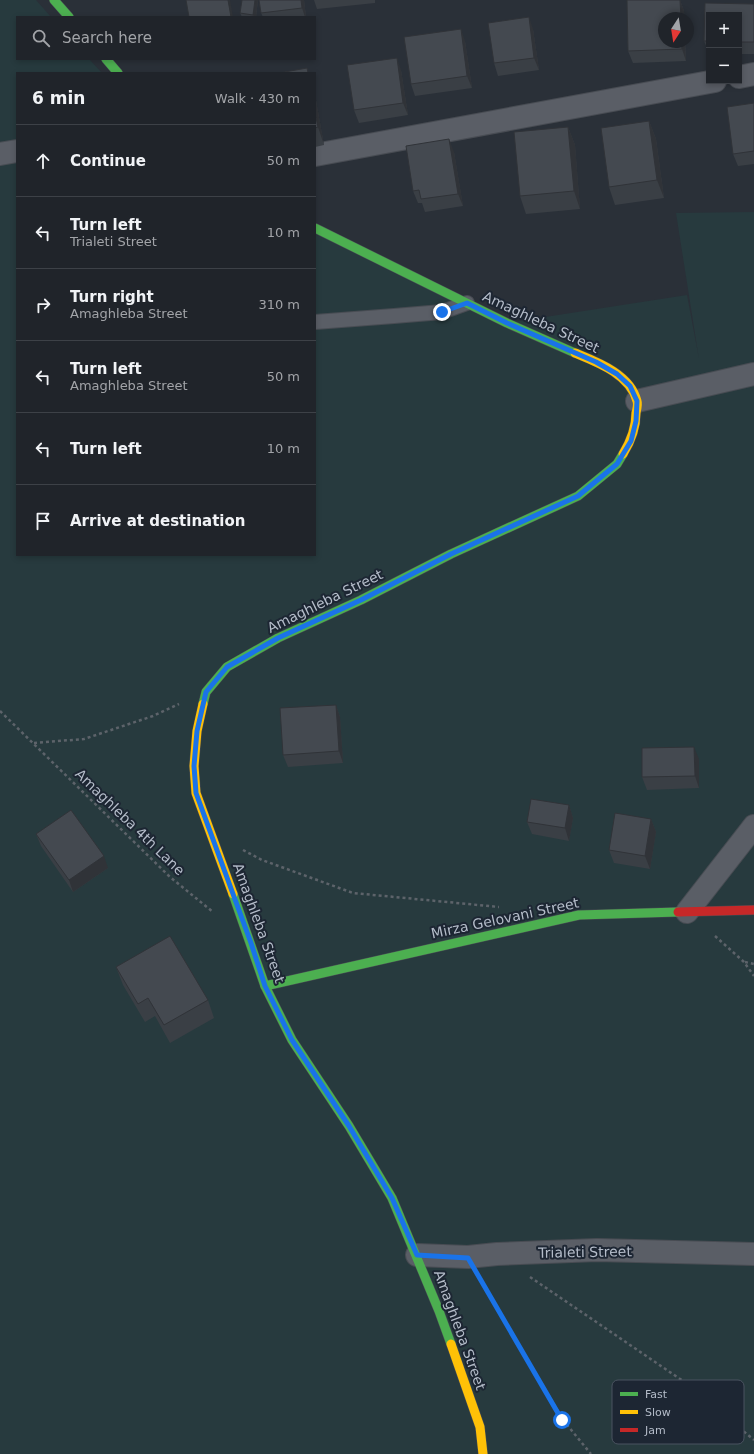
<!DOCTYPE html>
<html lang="en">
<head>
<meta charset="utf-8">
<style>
  :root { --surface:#20242a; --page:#2d3036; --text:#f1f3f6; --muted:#a2a4a8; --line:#3d4147 }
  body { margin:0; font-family:"DejaVu Sans",sans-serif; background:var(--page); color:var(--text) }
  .controls { position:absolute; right:12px; top:12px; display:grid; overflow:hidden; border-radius:0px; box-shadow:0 2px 6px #0003 }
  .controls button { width:36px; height:36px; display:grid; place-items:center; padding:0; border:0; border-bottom:1px solid var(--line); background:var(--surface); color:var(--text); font:20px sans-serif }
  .compass { position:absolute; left:658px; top:12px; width:36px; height:36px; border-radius:50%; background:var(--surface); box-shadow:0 2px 6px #0003; rotate:192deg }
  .stop { position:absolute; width:12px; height:12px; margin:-9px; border:3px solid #1a73e8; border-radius:50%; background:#fff }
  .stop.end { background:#1a73e8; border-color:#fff; box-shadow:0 1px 4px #0008 }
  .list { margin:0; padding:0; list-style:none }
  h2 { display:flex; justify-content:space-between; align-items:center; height:52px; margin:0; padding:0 16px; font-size:17px }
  h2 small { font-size:13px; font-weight:400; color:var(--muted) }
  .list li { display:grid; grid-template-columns:26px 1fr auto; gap:12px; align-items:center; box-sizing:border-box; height:72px; padding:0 16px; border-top:1px solid var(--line) }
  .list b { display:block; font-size:15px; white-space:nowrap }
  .list p { margin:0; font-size:13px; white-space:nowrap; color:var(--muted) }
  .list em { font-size:13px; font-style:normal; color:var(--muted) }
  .icon { flex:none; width:22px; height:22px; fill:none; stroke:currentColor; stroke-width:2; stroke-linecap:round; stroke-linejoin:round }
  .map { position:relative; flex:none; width:754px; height:1454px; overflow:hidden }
  .search { position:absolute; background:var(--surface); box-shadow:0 2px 6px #0003; left:16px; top:16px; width:300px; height:44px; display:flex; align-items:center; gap:10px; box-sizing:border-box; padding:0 14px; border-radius:0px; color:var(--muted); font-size:15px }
  .panel { position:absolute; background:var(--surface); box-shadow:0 2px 6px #0003; left:16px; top:72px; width:300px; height:484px; border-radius:0px }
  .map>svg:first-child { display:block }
  .green { fill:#273a3e }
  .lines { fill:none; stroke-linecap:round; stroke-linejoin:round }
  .lane-casing { stroke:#484c53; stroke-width:16 }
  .street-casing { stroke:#484c53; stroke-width:24 }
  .fast-casing { stroke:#484c53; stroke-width:10 }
  .slow-casing { stroke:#484c53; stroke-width:10 }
  .jam-casing { stroke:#484c53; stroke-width:10 }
  .path { stroke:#5d636a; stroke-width:2.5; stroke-dasharray:3 3; stroke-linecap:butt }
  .lane { stroke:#5a5e66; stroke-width:14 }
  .street { stroke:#5a5e66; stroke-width:22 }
  .fast { stroke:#4caf50; stroke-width:9 }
  .slow { stroke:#ffc107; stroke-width:9 }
  .jam { stroke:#c62828; stroke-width:9 }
  .wall { fill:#3a3f45 }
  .shaded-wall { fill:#303338 }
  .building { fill:#444950; stroke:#303338 }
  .route { stroke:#1a73e8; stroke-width:5 }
  .labels { text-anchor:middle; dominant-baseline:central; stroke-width:4; stroke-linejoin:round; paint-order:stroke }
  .street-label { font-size:14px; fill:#b4bcc9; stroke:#1d2633 }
  .key { fill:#1d2633; stroke:#4a5360; stroke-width:1 }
  .key-label { font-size:11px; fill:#b4bcc9 }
</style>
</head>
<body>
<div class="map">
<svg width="754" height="1454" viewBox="0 0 754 1454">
  <rect width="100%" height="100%" fill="#2a3038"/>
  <!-- green -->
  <path class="green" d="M0 0H36L51 17H17V59H89L102 73H17V555H315V228L507 323 687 295 699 359 676 213 754 212V1454H0Z"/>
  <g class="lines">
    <defs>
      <path id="lane" d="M315 322 394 316 442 312 467 303"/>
      <g id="street">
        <path d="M739 77 754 74"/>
        <path d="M0 154 17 151"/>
        <path d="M315 155 715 81"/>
        <path d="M637 401 754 374"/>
        <path d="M687 912 754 826"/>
        <path d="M417 1255 468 1257 497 1254 597 1250 754 1254"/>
      </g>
      <g id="fast">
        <path d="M54 0 69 17"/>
        <path d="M106 59 118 73"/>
        <path d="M315 228 507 323 575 353"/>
        <path d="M203 704 206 692 227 667 278 638 361 600 451 554 578 496 617 464 623 454"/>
        <path d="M233 894 265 986 292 1040 349 1126 392 1198 439 1311 451 1344"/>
        <path d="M265 986 579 915 678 912"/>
      </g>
      <g id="slow">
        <path d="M575 353C597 362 630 374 637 401 638 404 637 409 636 413 636 428 631 441 623 454"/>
        <path d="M203 704 197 731 194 766 196 793 233 894"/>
        <path d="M451 1344 480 1427 483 1454"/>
      </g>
      <path id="jam" d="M678 912 754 910"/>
    </defs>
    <!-- lane casing -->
    <use href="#lane" class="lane-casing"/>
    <!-- street casing -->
    <use href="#street" class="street-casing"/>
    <!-- fast casing -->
    <use href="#fast" class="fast-casing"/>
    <!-- slow casing -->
    <use href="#slow" class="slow-casing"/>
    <!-- jam casing -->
    <use href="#jam" class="jam-casing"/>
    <!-- path -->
    <g class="path">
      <path d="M0 711 170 877 213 912"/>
      <path d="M34 743 84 739 153 716 179 704"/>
      <path d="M243 850 262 860 353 893 499 907"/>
      <path d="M715 936 744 962 754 976"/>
      <path d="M745 962 754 964"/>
      <path d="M530 1277 686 1383 754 1440"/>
      <path d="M481 1280 563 1420 591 1454"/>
    </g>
    <!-- lane -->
    <use href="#lane" class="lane"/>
    <!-- street -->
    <use href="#street" class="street"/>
    <!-- fast -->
    <use href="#fast" class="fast"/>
    <!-- slow -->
    <use href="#slow" class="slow"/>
    <!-- jam -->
    <use href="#jam" class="jam"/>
  </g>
  <!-- wall -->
  <g class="wall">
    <path d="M258 0 256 17H242L240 13Z"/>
    <path d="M259 0H304L306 17H263L261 13Z"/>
    <path d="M314 0H375V3L317 9Z"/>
    <path d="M627 0H680L684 11 686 61 633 63 628 51Z"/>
    <path d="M705 3 754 4V54H739V15H709V53L704 41Z"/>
    <path d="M533 29 539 70 498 76 494 63Z"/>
    <path d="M465 41 472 88 415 96 411 84Z"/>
    <path d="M401 70 408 115 359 123 354 110Z"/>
    <path d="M315 95 324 145 315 147Z"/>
    <path d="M754 103V164L738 166 733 154Z"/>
    <path d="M649 121 656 139 664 198 615 205 609 187Z"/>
    <path d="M568 127 575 145 580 209 526 214 520 196Z"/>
    <path d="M454 152 463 206 425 212 422 203H418L413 191Z"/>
    <path d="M336 705 340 717 343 763 288 767 283 755Z"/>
    <path d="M699 759V788L647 790 642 777Z"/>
    <path d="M569 805 573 818 569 841 532 834 527 822Z"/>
    <path d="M651 819 656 832 650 869 614 863 609 850Z"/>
    <path d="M36 834 108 868 73 892 41 846Z"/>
    <path d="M116 967 208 1000 214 1018 170 1043 155 1016 145 1022 123 985Z"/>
  </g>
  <!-- shaded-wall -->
  <g class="shaded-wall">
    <path d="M228 0H230L233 17H231Z"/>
    <path d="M255 0H258L256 17H254L253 15Z"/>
    <path d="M301 0H304L306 17H305L302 8Z"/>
    <path d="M680 0 684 11 685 18H681Z"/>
    <path d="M529 17 533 29 539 70 534 58Z"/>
    <path d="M461 29 465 41 472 88 467 76Z"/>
    <path d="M681 42H685L686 61 682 49Z"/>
    <path d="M397 58 401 70 408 115 403 103Z"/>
    <path d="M315 95 324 145 318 127 315 113Z"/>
    <path d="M649 121 656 139 664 198 657 180Z"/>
    <path d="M568 127 575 145 580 209 574 191Z"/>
    <path d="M449 139 454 152 463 206 458 194Z"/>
    <path d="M336 705 340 717 343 763 339 751Z"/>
    <path d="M694 747 699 759V788L695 776Z"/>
    <path d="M569 805 573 818 569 841 565 828Z"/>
    <path d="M651 819 656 832 650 869 645 856Z"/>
    <path d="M104 856 108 868 73 892 69 880Z"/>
  </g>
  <!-- building -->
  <g class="building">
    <path d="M186 0H228L231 17H189Z"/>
    <path d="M242 0H255L253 15 240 13Z"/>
    <path d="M259 0H301L302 8 261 13Z"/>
    <path d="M627 0H680L681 18H664V42H681L682 49 628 51Z"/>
    <path d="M705 3 754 4V42H739V15H709V41H704Z"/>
    <path d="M529 17 534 58 494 63 488 23Z"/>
    <path d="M461 29 467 76 411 84 404 37Z"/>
    <path d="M397 58 403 103 354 110 347 65Z"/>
    <path d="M307 68 308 73H279Z"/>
    <path d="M754 103V151L733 154 727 107Z"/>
    <path d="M315 113 318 127 315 128Z"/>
    <path d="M649 121 657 180 609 187 601 128Z"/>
    <path d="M568 127 574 191 520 196 514 132Z"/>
    <path d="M449 139 458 194 421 199 419 190 413 191 406 146Z"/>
    <path d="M336 705 339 751 283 755 280 708Z"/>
    <path d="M694 747 695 776 642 777V748Z"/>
    <path d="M531 799 569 805 565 828 527 822Z"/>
    <path d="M71 810 104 856 69 880 36 834Z"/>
    <path d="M615 813 651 819 645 856 609 850Z"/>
    <path d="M170 936 208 1000 164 1025 148 998 138 1004 116 967Z"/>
  </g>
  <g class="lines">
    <!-- route -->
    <path class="route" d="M442 312 467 303 507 323 596 362 617 374 630 386 637 401 636 421 631 441 617 464 578 496 451 554 361 600 278 638 227 667 206 692 197 731 194 766 196 793 251 943 265 986 292 1040 349 1126 392 1198 417 1255 468 1258 562 1420"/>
  </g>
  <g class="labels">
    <!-- street labels -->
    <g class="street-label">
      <text transform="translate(541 322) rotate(25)">Amaghleba Street</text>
      <text transform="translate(325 601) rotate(-26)">Amaghleba Street</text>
      <text transform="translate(130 822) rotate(44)">Amaghleba 4th Lane</text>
      <text transform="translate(505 918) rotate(-12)">Mirza Gelovani Street</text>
      <text transform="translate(259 923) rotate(70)">Amaghleba Street</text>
      <text transform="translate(585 1252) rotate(-1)">Trialeti Street</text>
      <text transform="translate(460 1330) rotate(70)">Amaghleba Street</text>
    </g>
  </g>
  <!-- legend -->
  <rect x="612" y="1380" width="132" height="64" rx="6" class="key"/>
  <rect x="620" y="1392" width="18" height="4" fill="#4caf50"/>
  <rect x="620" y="1410" width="18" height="4" fill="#ffc107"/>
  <rect x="620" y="1428" width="18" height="4" fill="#c62828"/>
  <g class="key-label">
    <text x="645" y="1398">Fast</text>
    <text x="645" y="1416">Slow</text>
    <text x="645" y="1434">Jam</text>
  </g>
</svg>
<div class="controls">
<button>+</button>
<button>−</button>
</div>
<svg class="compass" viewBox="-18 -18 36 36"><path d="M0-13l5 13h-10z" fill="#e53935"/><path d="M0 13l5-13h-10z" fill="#a2a4a8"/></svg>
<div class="stop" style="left:562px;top:1420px"></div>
<div class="stop end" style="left:442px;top:312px"></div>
<div class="search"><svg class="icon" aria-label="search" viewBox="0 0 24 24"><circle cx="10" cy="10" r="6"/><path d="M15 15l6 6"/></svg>Search here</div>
<section class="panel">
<h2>6 min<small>Walk · 430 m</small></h2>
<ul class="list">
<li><svg class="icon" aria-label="ahead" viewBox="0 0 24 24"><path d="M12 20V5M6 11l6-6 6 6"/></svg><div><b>Continue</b></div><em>50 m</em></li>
<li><svg class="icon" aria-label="left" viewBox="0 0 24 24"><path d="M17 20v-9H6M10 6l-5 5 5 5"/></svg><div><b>Turn left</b><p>Trialeti Street</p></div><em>10 m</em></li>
<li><svg class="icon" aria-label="right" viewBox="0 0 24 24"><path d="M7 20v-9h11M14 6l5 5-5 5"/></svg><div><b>Turn right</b><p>Amaghleba Street</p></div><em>310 m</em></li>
<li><svg class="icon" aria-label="left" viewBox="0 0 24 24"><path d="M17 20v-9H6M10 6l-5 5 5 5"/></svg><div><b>Turn left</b><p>Amaghleba Street</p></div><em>50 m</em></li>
<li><svg class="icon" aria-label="left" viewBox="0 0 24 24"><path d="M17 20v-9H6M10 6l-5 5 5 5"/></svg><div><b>Turn left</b></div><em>10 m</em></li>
<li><svg class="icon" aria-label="arrive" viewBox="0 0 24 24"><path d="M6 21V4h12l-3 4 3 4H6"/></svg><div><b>Arrive at destination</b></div></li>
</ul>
</section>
</div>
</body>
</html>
